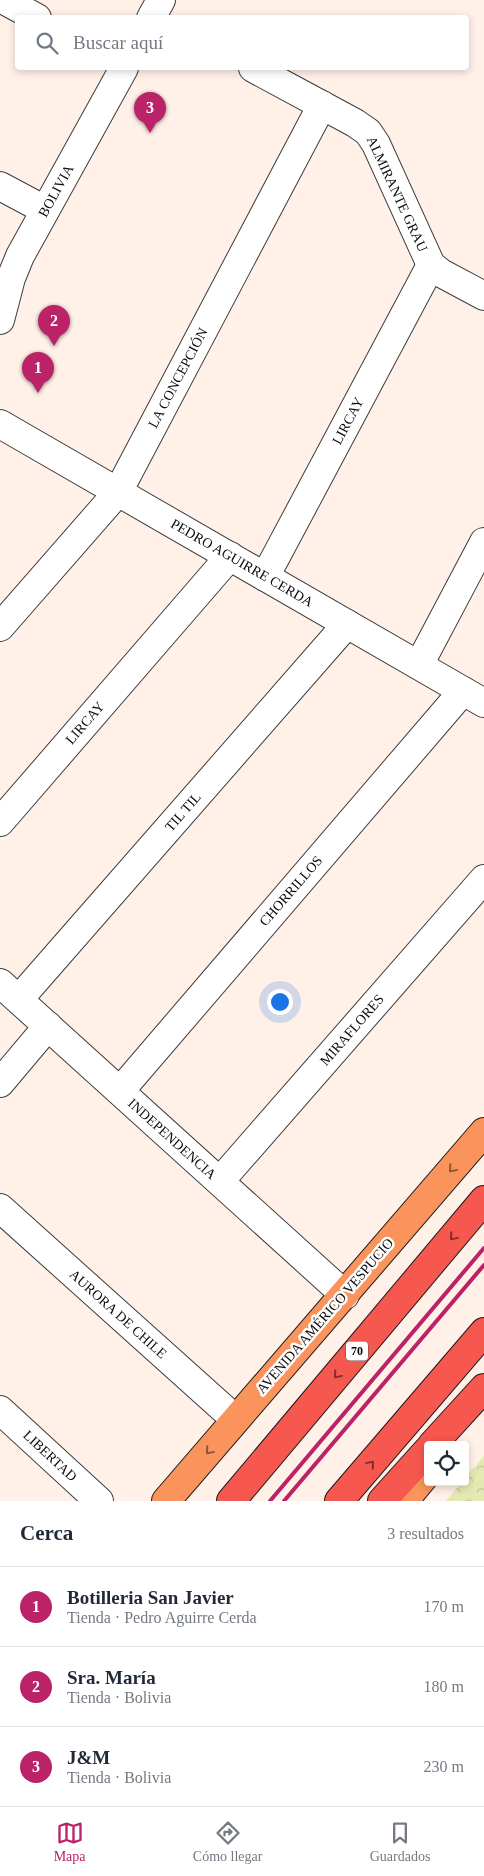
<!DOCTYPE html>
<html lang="es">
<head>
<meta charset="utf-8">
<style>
  :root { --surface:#fff; --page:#f2f2f3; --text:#1f2937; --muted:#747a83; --line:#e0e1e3; --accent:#bb2267 }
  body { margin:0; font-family:"Times New Roman",serif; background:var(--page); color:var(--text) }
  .controls { position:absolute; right:15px; bottom:15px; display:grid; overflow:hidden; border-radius:5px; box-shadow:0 2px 8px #0003 }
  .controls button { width:45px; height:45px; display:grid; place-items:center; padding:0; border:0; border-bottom:1px solid var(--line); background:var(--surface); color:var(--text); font:25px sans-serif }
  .you { position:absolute; left:279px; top:1001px; width:18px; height:18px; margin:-12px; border:4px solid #fff; border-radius:50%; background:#1a73e8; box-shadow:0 0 0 8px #1a73e833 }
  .badge { display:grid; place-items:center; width:32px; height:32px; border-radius:50%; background:var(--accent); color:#fff; font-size:16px; font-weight:700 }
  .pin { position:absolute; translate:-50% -41px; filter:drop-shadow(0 1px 2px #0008) }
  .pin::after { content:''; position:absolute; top:26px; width:18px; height:15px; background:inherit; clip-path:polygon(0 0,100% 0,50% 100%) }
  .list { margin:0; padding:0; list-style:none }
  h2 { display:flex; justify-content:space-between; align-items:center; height:65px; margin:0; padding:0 20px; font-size:21px }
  h2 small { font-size:16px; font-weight:400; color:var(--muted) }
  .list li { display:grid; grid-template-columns:32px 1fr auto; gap:15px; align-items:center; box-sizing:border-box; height:80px; padding:0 20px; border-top:1px solid var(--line) }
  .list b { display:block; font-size:19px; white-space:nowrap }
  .list p { margin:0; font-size:16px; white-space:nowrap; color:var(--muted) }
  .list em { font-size:16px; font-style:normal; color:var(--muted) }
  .icon { flex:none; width:28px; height:28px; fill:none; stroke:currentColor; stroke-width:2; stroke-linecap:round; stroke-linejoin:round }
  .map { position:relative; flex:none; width:484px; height:1501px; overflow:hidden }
  .search { position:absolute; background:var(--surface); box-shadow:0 2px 8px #0003; left:15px; right:15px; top:15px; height:55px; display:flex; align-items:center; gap:12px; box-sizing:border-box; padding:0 18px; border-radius:5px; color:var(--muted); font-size:19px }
  .sheet { height:305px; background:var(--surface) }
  nav { display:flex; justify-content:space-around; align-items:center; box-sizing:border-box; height:70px; border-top:1px solid var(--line); background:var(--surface); font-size:14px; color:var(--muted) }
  nav a { display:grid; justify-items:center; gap:2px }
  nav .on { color:var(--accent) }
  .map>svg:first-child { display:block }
  .park { fill:url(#park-crowns) }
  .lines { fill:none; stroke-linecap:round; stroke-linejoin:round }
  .street-casing { stroke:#3d3d3d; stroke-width:30 }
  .primary-casing { stroke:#1b1b1b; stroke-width:30 }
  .highway-casing { stroke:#1b1b1b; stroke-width:30 }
  .street { stroke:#fff; stroke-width:28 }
  .primary { stroke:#fa945c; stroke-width:28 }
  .highway { stroke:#f6574e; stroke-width:28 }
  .rail { stroke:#bb2267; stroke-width:4 }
  .oneway { stroke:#8e5637 }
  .oneway2 { stroke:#80302c }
  .labels { text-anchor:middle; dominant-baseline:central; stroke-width:5; stroke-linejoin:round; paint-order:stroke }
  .shield { fill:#fff; stroke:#545454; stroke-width:1 }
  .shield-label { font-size:12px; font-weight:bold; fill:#0a0a0a }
  .street-label { font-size:14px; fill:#0a0a0a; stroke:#fff }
</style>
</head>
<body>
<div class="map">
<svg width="484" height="1501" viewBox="0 0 484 1501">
  <defs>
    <pattern id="park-crowns" width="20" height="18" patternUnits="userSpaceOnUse" patternTransform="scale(1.25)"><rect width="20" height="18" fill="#e4e9b2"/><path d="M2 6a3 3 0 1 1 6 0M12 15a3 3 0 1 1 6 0" fill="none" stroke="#c2c698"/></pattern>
  </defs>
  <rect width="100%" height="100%" fill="#fff1e8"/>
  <!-- park -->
  <path class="park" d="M484 1456V1501H446L462 1482H465V1478Z"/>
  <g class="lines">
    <defs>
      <g id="street">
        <path d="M4 0 37 18"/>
        <path d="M151 18 161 0"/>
        <path d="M253 68 355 123 368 132 376 144 431 265 441 273 484 296"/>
        <path d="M0 186 45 210"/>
        <path d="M0 320 11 278 20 256 124 68"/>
        <path d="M0 424 484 703"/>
        <path d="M265 577 431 265"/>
        <path d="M0 627 118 492 322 105"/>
        <path d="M419 665 484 542"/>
        <path d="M0 822 230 556"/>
        <path d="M0 983 345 1295"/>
        <path d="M19 999 347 624"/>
        <path d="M0 1083 48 1026"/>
        <path d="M120 1091 463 691"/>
        <path d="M220 1181 484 879"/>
        <path d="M0 1208 235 1419"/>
        <path d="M0 1410 99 1501"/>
      </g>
      <g id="primary">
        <path d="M166 1501 484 1132"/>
        <path d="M404 1501 428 1472"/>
      </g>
      <g id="highway">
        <path d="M432 1445 484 1388"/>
        <path d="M231 1501 484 1200"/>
        <path d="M339 1501 484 1332"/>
        <path d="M382 1501 428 1450"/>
      </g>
    </defs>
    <!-- street casing -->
    <use href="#street" class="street-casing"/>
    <!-- primary casing -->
    <use href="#primary" class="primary-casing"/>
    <!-- highway casing -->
    <use href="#highway" class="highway-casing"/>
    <!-- street -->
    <use href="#street" class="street"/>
    <!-- primary -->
    <use href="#primary" class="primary"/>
    <!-- highway -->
    <use href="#highway" class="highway"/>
    <!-- rail -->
    <g class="rail">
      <path d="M270 1501 484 1248"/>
      <path d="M284 1501 484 1265"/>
    </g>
  </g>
  <!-- one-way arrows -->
  <defs><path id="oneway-chevron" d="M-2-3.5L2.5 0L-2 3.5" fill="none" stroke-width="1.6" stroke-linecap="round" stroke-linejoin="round" transform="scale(1.25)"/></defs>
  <g class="oneway">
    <use href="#oneway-chevron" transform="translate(452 1169) rotate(131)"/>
    <use href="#oneway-chevron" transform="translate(209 1451) rotate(130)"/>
  </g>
  <g class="oneway2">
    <use href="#oneway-chevron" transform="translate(453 1237) rotate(130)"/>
    <use href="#oneway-chevron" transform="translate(337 1375) rotate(130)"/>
    <use href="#oneway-chevron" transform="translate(371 1464) rotate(-50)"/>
  </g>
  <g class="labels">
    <!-- shield labels -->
    <rect class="shield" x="346" y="1341.5" width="22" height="19" rx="4"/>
    <g class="shield-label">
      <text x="357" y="1351">70</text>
    </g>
    <!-- street labels -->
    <g class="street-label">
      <text transform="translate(56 191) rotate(-61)">BOLIVIA</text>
      <text transform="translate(397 194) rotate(65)">ALMIRANTE GRAU</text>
      <text transform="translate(178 378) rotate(-62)">LA CONCEPCIÓN</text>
      <text transform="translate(348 421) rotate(-62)">LIRCAY</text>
      <text transform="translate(242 563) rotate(30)">PEDRO AGUIRRE CERDA</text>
      <text transform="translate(85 723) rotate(-49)">LIRCAY</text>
      <text transform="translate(183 812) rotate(-49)">TIL TIL</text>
      <text transform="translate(291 891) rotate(-49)">CHORRILLOS</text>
      <text transform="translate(352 1030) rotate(-49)">MIRAFLORES</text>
      <text transform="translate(172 1139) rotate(42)">INDEPENDENCIA</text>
      <text transform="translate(118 1314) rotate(42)">AURORA DE CHILE</text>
      <text transform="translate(325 1316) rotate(-49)">AVENIDA AMÉRICO VESPUCIO</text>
      <text transform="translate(50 1456) rotate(43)">LIBERTAD</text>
    </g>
  </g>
</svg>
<div class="controls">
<button><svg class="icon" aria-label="locate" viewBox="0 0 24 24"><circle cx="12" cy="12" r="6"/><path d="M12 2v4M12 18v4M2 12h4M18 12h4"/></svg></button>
</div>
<div class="you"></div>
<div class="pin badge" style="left:38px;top:393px">1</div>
<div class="pin badge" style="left:54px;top:346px">2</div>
<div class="pin badge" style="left:150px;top:133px">3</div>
<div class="search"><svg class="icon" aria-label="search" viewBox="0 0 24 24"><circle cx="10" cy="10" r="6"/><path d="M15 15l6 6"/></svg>Buscar aquí</div>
</div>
<section class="sheet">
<h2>Cerca<small>3 resultados</small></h2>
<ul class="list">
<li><span class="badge">1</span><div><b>Botilleria San Javier</b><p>Tienda · Pedro Aguirre Cerda</p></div><em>170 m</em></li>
<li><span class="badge">2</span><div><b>Sra. María</b><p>Tienda · Bolivia</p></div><em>180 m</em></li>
<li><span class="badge">3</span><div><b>J&amp;M</b><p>Tienda · Bolivia</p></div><em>230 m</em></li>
</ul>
</section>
<nav>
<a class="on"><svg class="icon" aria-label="map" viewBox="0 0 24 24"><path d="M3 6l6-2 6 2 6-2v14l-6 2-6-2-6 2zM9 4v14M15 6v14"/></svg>Mapa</a>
<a><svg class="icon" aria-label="directions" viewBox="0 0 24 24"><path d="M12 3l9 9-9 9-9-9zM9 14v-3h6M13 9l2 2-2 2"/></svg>Cómo llegar</a>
<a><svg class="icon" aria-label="saved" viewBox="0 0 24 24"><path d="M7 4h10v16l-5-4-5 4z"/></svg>Guardados</a>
</nav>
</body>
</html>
